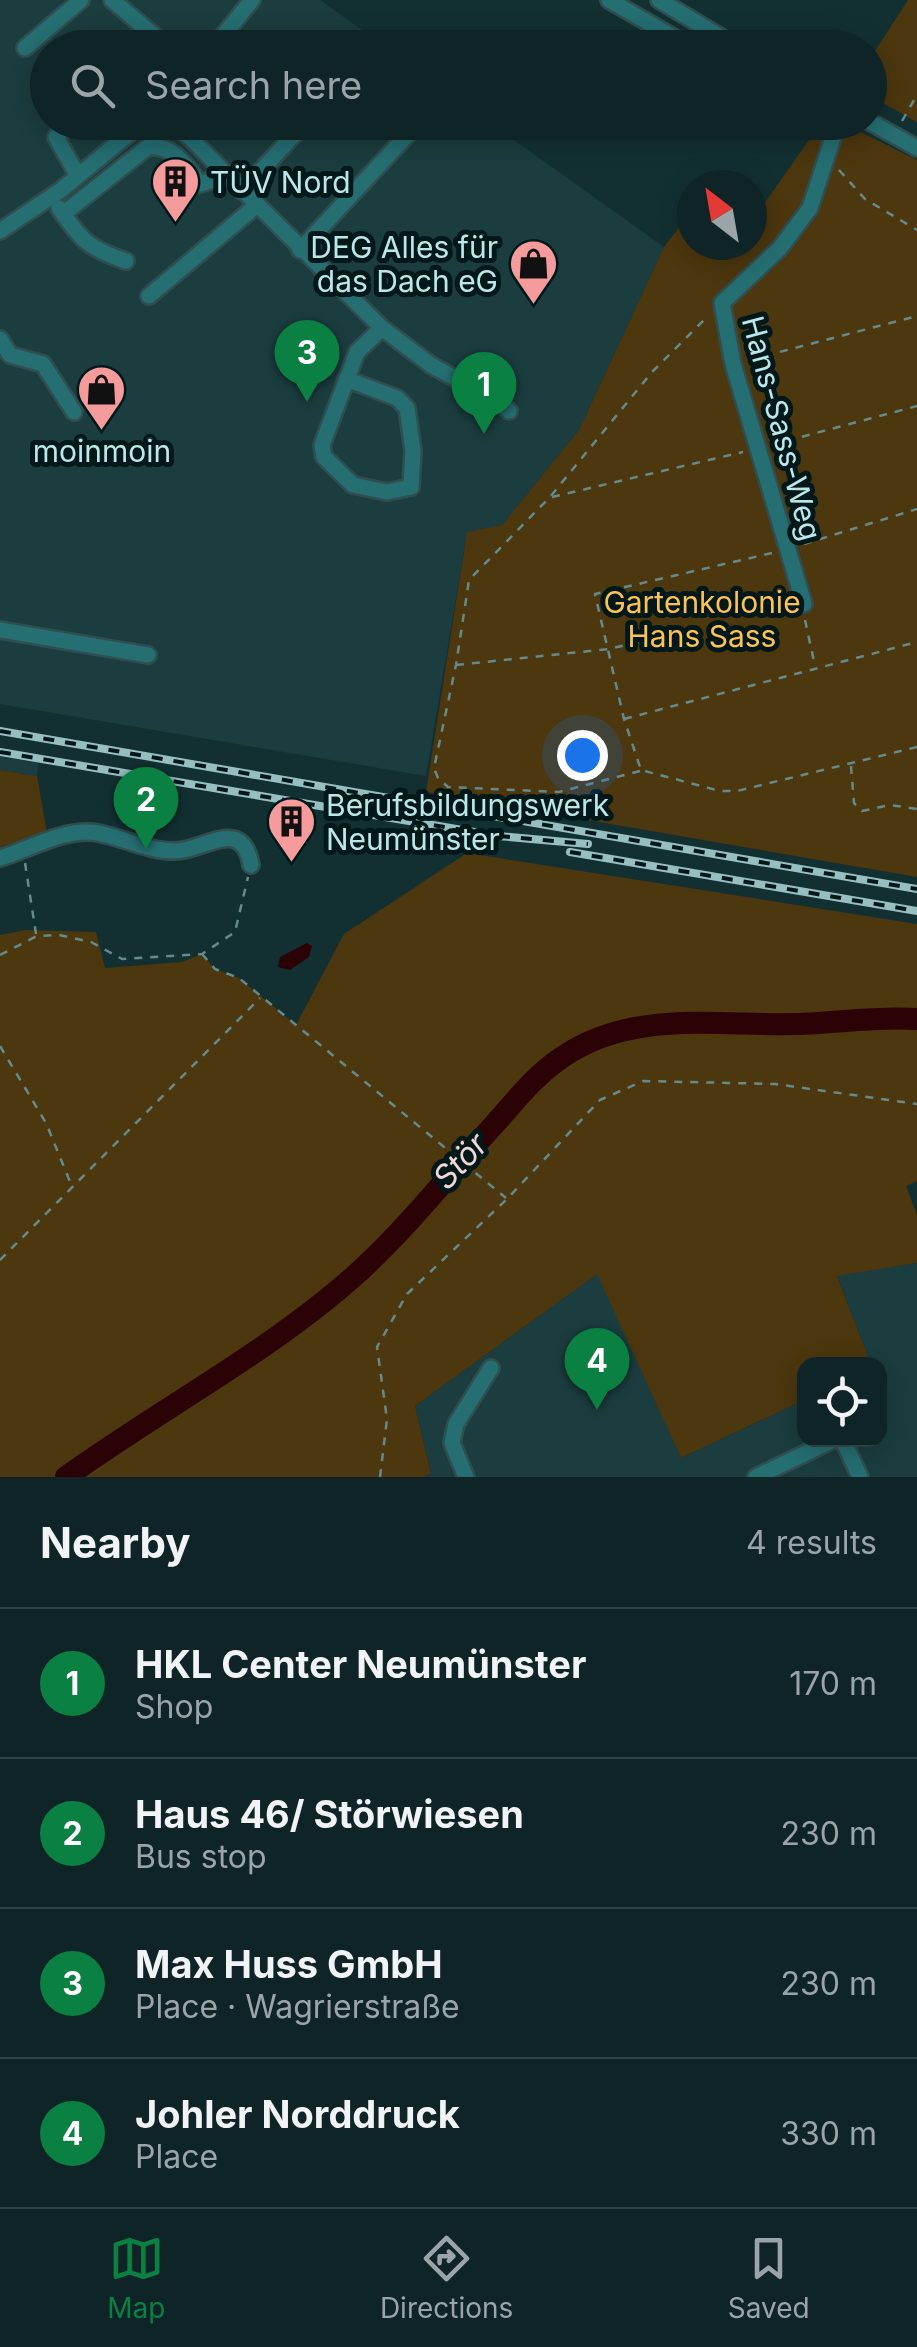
<!DOCTYPE html>
<html lang="en">
<head>
<meta charset="utf-8">
<style>
  :root { --surface:#0e2426; --page:#172c2e; --text:#f1f3f6; --muted:#9ba4a7; --line:#2e4143; --accent:#0b8043 }
  body { margin:0; font-family:Inter,sans-serif; background:var(--page); color:var(--text) }
  .controls { position:absolute; right:30px; bottom:30px; display:grid; overflow:hidden; border-radius:20px; box-shadow:0 5px 25px #0003 }
  .controls button { width:90px; height:90px; display:grid; place-items:center; padding:0; border:0; border-bottom:2px solid var(--line); background:var(--surface); color:var(--text); font:50px sans-serif }
  .compass { position:absolute; left:677px; top:170px; width:90px; height:90px; border-radius:50%; background:var(--surface); box-shadow:0 5px 25px #0003; rotate:329deg }
  .you { position:absolute; left:582px; top:755px; width:35px; height:35px; margin:-25px; border:8px solid #fff; border-radius:50%; background:#1a73e8; box-shadow:0 0 0 15px #1a73e833 }
  .badge { display:grid; place-items:center; width:65px; height:65px; border-radius:50%; background:var(--accent); color:#fff; font-size:32px; font-weight:700 }
  .pin { position:absolute; translate:-50% -82px; filter:drop-shadow(0 2px 5px #0008) }
  .pin::after { content:''; position:absolute; top:52px; width:35px; height:30px; background:inherit; clip-path:polygon(0 0,100% 0,50% 100%) }
  .list { margin:0; padding:0; list-style:none }
  h2 { display:flex; justify-content:space-between; align-items:center; height:130px; margin:0; padding:0 40px; font-size:42px }
  h2 small { font-size:32px; font-weight:400; color:var(--muted) }
  .list li { display:grid; grid-template-columns:65px 1fr auto; gap:30px; align-items:center; box-sizing:border-box; height:150px; padding:0 40px; border-top:2px solid var(--line) }
  .list b { display:block; font-size:38px; white-space:nowrap }
  .list p { margin:0; font-size:32px; white-space:nowrap; color:var(--muted) }
  .list em { font-size:32px; font-style:normal; color:var(--muted) }
  .icon { flex:none; width:55px; height:55px; fill:none; stroke:currentColor; stroke-width:2; stroke-linecap:round; stroke-linejoin:round }
  .map { position:relative; flex:none; width:917px; height:1477px; overflow:hidden }
  .search { position:absolute; background:var(--surface); box-shadow:0 5px 25px #0003; left:30px; right:30px; top:30px; height:110px; display:flex; align-items:center; gap:25px; box-sizing:border-box; padding:0 35px; border-radius:55px; color:var(--muted); font-size:38px }
  .sheet { height:730px; background:var(--surface) }
  nav { display:flex; justify-content:space-around; align-items:center; box-sizing:border-box; height:140px; border-top:2px solid var(--line); background:var(--surface); font-size:28px; color:var(--muted) }
  nav a { display:grid; justify-items:center; gap:5px }
  nav .on { color:var(--accent) }
  .map>svg:first-child { display:block }
  .built { fill:#1b3d3f }
  .green { fill:#4c370e }
  .water { fill:#2b0206 }
  .lines { fill:none; stroke-linecap:round; stroke-linejoin:round }
  .river { stroke:#2b0206; stroke-width:22 }
  .minor-casing { stroke:#314e4f; stroke-width:20 }
  .path { stroke:#658a8c; stroke-width:2.5; stroke-dasharray:8 8; stroke-linecap:butt }
  .minor { stroke:#256e72; stroke-width:15 }
  .rail-casing { stroke:#97bfc1; stroke-width:8 }
  .rail { stroke:#001819; stroke-width:4; stroke-dasharray:11; stroke-linecap:butt }
  .labels { text-anchor:middle; dominant-baseline:central; stroke-width:10; stroke-linejoin:round; paint-order:stroke }
  .poi-label { font-size:30px; fill:#bce7e9; stroke:#001819; text-anchor:start }
  .street-label { font-size:30px; fill:#bce7e9; stroke:#001819 }
  .park-label { font-size:30px; fill:#ffc252; stroke:#001819 }
  .water-label { font-size:32px; font-style:italic; fill:#f2d8d7; stroke:#001819 }
</style>
</head>
<body>
<div class="map">
<svg width="917" height="1477" viewBox="0 0 917 1477">
  <rect width="100%" height="100%" fill="#123032"/>
  <!-- built -->
  <g class="built">
    <path d="M0 0H320L386 47 48 48V122L490 123 664 247 579 430 502 525 467 533 426 776 0 704Z"/>
    <path d="M0 756 38 763 37 776 0 770Z"/>
    <path d="M917 1263V1477H424L431 1472 415 1406 598 1273 681 1458 804 1400V1440H880V1364H871L837 1275Z"/>
  </g>
  <!-- green -->
  <g class="green">
    <path d="M908 0H917V122L870 96V59Z"/>
    <path d="M821 123H842L917 160V877L426 792 467 532 502 525 579 430 664 247 686 218 692 223V245H726L732 249 735 245H752V221Z"/>
    <path d="M0 770 37 776 47 833 0 847Z"/>
    <path d="M467 853 917 924V1181L906 1186 917 1215V1263L837 1276 871 1364H804V1400L681 1458 597 1274 415 1406 431 1473 424 1477H0V935L26 930 96 932 105 968 182 962 202 954 215 969 239 978 296 1025 344 934Z"/>
  </g>
  <!-- water -->
  <path class="water" d="M307 943 312 946 309 957 290 970 278 967 280 957Z"/>
  <g class="lines">
    <!-- river -->
    <path class="river" d="M66 1477C159 1410 267 1353 352 1278 403 1233 446 1178 491 1128 513 1104 534 1076 561 1058 631 1009 716 1026 796 1024 837 1023 876 1016 917 1019"/>
    <defs>
      <g id="minor">
        <path d="M112 0 169 48"/>
        <path d="M609 0 692 48"/>
        <path d="M659 0 739 48"/>
        <path d="M25 48 81 0"/>
        <path d="M213 48 252 0"/>
        <path d="M71 122 56 137 78 176"/>
        <path d="M174 122 382 328 431 365 458 380 488 389 509 411"/>
        <path d="M870 122 917 148"/>
        <path d="M242 191 306 122"/>
        <path d="M59 208C81 240 89 249 126 261"/>
        <path d="M63 214 148 147C175 145 185 165 200 184L210 181 221 169"/>
        <path d="M0 231 61 190 143 122"/>
        <path d="M300 250 411 131 402 122"/>
        <path d="M149 296 257 205"/>
        <path d="M0 339 10 355 43 364 74 412"/>
        <path d="M346 379 397 398 407 408 413 451 411 487 387 492 353 485 324 457 322 445 357 352 382 328"/>
        <path d="M804 604 733 364 722 303 780 248 810 208 838 122"/>
        <path d="M0 630 148 655"/>
        <path d="M0 858C31 849 65 827 98 833 124 838 148 851 175 851 204 851 242 815 251 865"/>
        <path d="M843 1440 860 1477"/>
        <path d="M466 1477 452 1443 456 1424 491 1368"/>
        <path d="M756 1477 833 1440"/>
      </g>
    </defs>
    <!-- minor casing -->
    <use href="#minor" class="minor-casing"/>
    <!-- path -->
    <g class="path">
      <path d="M751 41 763 48"/>
      <path d="M902 121 917 95"/>
      <path d="M839 170 865 199 917 230"/>
      <path d="M749 360 917 316"/>
      <path d="M771 445 917 406"/>
      <path d="M552 497 743 452"/>
      <path d="M804 544 917 509"/>
      <path d="M772 553 595 594 624 719 641 770 720 791H737L917 747"/>
      <path d="M805 620 815 666"/>
      <path d="M456 665 609 649 667 635"/>
      <path d="M624 719 917 642"/>
      <path d="M851 766 854 803 862 811 890 805 917 809"/>
      <path d="M640 771 559 792 448 787 438 778 434 768 456 665 469 580 550 497 652 372 708 316"/>
      <path d="M25 863 36 934"/>
      <path d="M202 954 215 969 239 978 506 1198"/>
      <path d="M0 955 37 936 59 935 91 942 122 959 202 954 235 932 248 877"/>
      <path d="M0 1046 46 1123 71 1184"/>
      <path d="M0 1260 260 998"/>
      <path d="M380 1477 387 1419 377 1347 407 1294 507 1199 600 1100 643 1081 775 1084 917 1104"/>
    </g>
    <!-- minor -->
    <use href="#minor" class="minor"/>
    <defs>
      <g id="rail">
        <path d="M0 731 917 889"/>
        <path d="M0 752 498 836 588 844"/>
        <path d="M570 852 917 911"/>
      </g>
    </defs>
    <!-- rail casing -->
    <use href="#rail" class="rail-casing"/>
    <!-- rail -->
    <use href="#rail" class="rail"/>
  </g>
  <!-- icons -->
  <defs>
    <symbol id="building-pin" viewBox="-11 -11 22 30"><path d="M0 17L-7.5 6A9.5 9.5 0 1 1 7.5 6Z" fill="#f59b9b" stroke="#001819"/><path d="M-4-6H4V6H1V3H-1V6H-4ZM-2.5-4.3h1.7v1.8h-1.7ZM.8-4.3h1.7v1.8H.8ZM-2.5-1h1.7V.8h-1.7ZM.8-1h1.7V.8H.8Z" fill="#111"/></symbol>
    <symbol id="shop-pin" viewBox="-11 -11 22 30"><path d="M0 17L-7.5 6A9.5 9.5 0 1 1 7.5 6Z" fill="#f59b9b" stroke="#001819"/><path d="M-5-2.5h2.3a2.7 3.5 0 0 1 5.4 0H5L5.5 6h-11ZM-1.5-2.5h3a1.5 2.3 0 0 0-3 0Z" fill="#111"/></symbol>
  </defs>
  <g fill-rule="evenodd">
    <use href="#building-pin" x="148" y="154" width="55" height="75"/>
    <use href="#shop-pin" x="506" y="236" width="55" height="75"/>
    <use href="#shop-pin" x="74" y="362" width="55" height="75"/>
    <use href="#building-pin" x="264" y="794" width="55" height="75"/>
  </g>
  <g class="labels">
    <!-- poi labels -->
    <g class="poi-label">
      <text x="210" y="182">TÜV Nord</text>
      <text x="498" y="247" text-anchor="end">DEG Alles für<tspan x="498" dy="34">das Dach eG</tspan></text>
      <text x="102" y="451" text-anchor="middle">moinmoin</text>
      <text x="326" y="805">Berufsbildungswerk<tspan x="326" dy="34">Neumünster</tspan></text>
    </g>
    <!-- street labels -->
    <g class="street-label">
      <text transform="translate(782 428) rotate(75)">Hans-Sass-Weg</text>
    </g>
    <!-- park labels -->
    <g class="park-label">
      <text x="702" y="602">Gartenkolonie<tspan x="702" dy="34">Hans Sass</tspan></text>
    </g>
    <!-- water labels -->
    <g class="water-label">
      <text transform="translate(460 1161) rotate(-47)">Stör</text>
    </g>
  </g>
</svg>
<div class="controls">
<button><svg class="icon" aria-label="locate" viewBox="0 0 24 24"><circle cx="12" cy="12" r="6"/><path d="M12 2v4M12 18v4M2 12h4M18 12h4"/></svg></button>
</div>
<svg class="compass" viewBox="-18 -18 36 36"><path d="M0-13l5 13h-10z" fill="#e53935"/><path d="M0 13l5-13h-10z" fill="#9ba4a7"/></svg>
<div class="you"></div>
<div class="pin badge" style="left:484px;top:434px">1</div>
<div class="pin badge" style="left:146px;top:849px">2</div>
<div class="pin badge" style="left:307px;top:402px">3</div>
<div class="pin badge" style="left:597px;top:1410px">4</div>
<div class="search"><svg class="icon" aria-label="search" viewBox="0 0 24 24"><circle cx="10" cy="10" r="6"/><path d="M15 15l6 6"/></svg>Search here</div>
</div>
<section class="sheet">
<h2>Nearby<small>4 results</small></h2>
<ul class="list">
<li><span class="badge">1</span><div><b>HKL Center Neumünster</b><p>Shop</p></div><em>170 m</em></li>
<li><span class="badge">2</span><div><b>Haus 46/ Störwiesen</b><p>Bus stop</p></div><em>230 m</em></li>
<li><span class="badge">3</span><div><b>Max Huss GmbH</b><p>Place · Wagrierstraße</p></div><em>230 m</em></li>
<li><span class="badge">4</span><div><b>Johler Norddruck</b><p>Place</p></div><em>330 m</em></li>
</ul>
</section>
<nav>
<a class="on"><svg class="icon" aria-label="map" viewBox="0 0 24 24"><path d="M3 6l6-2 6 2 6-2v14l-6 2-6-2-6 2zM9 4v14M15 6v14"/></svg>Map</a>
<a><svg class="icon" aria-label="directions" viewBox="0 0 24 24"><path d="M12 3l9 9-9 9-9-9zM9 14v-3h6M13 9l2 2-2 2"/></svg>Directions</a>
<a><svg class="icon" aria-label="saved" viewBox="0 0 24 24"><path d="M7 4h10v16l-5-4-5 4z"/></svg>Saved</a>
</nav>
</body>
</html>
